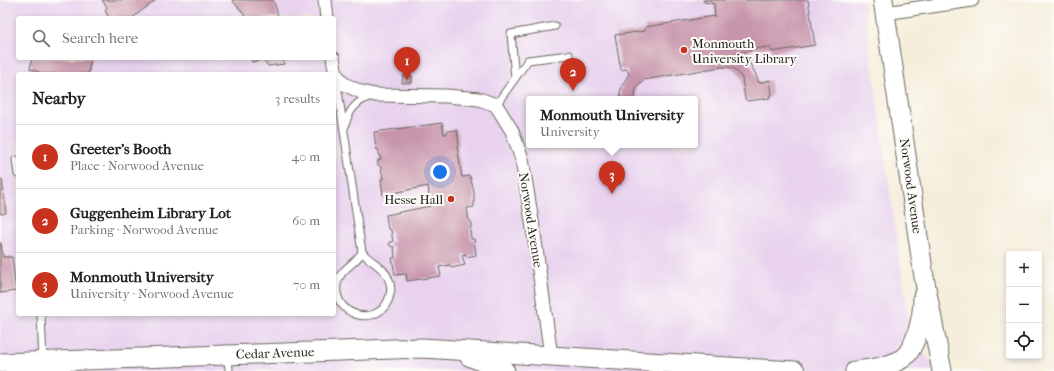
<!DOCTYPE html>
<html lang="en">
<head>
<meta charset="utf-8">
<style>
  :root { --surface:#fff; --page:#f2f2f2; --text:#222; --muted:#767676; --line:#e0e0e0; --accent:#c8321e }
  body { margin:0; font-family:"IM FELL French Canon",serif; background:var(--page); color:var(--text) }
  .controls { position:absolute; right:12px; bottom:12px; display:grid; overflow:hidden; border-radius:4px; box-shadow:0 2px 6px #0003 }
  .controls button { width:36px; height:36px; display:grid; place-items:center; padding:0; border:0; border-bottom:1px solid var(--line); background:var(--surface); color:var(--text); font:20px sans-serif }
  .you { position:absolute; left:440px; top:172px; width:14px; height:14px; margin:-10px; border:3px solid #fff; border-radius:50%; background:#1a73e8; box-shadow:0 0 0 6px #1a73e833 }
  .badge { display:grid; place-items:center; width:26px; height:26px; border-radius:50%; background:var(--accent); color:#fff; font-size:13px; font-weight:700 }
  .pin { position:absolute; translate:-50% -33px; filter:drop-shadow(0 1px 2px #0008) }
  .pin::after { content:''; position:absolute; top:21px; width:14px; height:12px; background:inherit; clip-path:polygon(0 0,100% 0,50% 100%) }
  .popup { position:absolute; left:526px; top:96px; width:172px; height:52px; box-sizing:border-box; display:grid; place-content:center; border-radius:4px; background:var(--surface); filter:drop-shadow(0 1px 3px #0005); font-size:13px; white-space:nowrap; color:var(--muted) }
  .popup b { font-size:15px; color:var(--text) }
  .popup::after { content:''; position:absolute; left:50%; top:100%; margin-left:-8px; border:8px solid transparent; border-top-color:var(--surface) }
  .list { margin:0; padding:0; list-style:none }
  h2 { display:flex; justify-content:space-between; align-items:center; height:52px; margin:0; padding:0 16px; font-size:17px }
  h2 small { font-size:13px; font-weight:400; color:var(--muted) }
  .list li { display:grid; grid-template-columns:26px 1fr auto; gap:12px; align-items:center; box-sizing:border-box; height:64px; padding:0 16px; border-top:1px solid var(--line) }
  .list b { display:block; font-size:15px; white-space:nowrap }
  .list p { margin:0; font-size:13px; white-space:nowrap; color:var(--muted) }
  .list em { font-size:13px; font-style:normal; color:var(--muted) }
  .icon { flex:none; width:22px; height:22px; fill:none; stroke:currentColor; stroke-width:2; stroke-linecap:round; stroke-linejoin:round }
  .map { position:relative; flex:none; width:1054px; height:371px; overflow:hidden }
  .search { position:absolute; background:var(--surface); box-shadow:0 2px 6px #0003; left:16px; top:16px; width:320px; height:44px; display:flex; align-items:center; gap:10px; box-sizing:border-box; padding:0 14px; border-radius:4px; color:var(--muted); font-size:15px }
  .panel { position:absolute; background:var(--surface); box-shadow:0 2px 6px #0003; left:16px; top:72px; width:320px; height:244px; border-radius:4px }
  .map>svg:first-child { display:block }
  .built { fill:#e8d2ee; fill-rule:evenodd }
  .building { fill:#c896ac }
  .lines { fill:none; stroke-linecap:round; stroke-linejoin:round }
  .lane-casing { stroke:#68665f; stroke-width:9 }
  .street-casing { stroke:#68665f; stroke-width:15 }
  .secondary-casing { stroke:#68665f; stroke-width:21 }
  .lane { stroke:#fff; stroke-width:7 }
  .street { stroke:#fff; stroke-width:13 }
  .secondary { stroke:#fff; stroke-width:19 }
  .poi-dot { fill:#c8321e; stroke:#fdfcf7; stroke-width:1.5 }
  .labels { text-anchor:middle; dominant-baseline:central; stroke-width:4; stroke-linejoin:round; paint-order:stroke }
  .poi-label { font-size:13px; fill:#1c1c1c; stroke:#fdfcf7; text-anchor:start }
  .street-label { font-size:13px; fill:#1c1c1c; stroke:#fdfcf7 }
</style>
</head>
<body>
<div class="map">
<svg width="1054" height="371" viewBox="0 0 1054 371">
  <rect width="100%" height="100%" fill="#fdfcf7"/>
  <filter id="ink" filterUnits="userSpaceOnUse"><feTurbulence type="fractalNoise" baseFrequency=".025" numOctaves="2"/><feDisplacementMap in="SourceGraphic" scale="8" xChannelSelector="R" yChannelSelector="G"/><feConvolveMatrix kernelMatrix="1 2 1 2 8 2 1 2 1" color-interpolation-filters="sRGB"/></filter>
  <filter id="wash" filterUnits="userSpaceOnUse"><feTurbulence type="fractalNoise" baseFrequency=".012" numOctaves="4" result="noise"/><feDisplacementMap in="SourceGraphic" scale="16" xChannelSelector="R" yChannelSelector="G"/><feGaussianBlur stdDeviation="0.9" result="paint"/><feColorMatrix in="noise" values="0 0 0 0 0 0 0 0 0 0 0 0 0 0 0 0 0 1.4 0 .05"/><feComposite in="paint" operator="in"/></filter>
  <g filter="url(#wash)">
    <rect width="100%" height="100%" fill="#f5eedb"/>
    <!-- built -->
    <path class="built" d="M0 0H863L911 337 938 371H0ZM18 18H334V58H18ZM18 74H334V314H18ZM529 99H695V145H529Z"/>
    <g id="blocks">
      <!-- building -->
      <g class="building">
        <path d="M102 0H156L132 18H109L105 10 107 7Z"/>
        <path d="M232 0H273L276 8 278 18H244V14Z"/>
        <path d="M704 0H808L815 45 772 52 770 47 750 49V51L736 53V55L749 62 755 73 759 83 770 80 772 95 769 96 770 98 748 101 745 99 742 78 736 70 730 67H721L643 80 636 87 635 99H621L620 92 623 84 629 74 627 69 621 70 615 35 645 31V27L715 16 714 4 704 2Z"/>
        <path d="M32 58H91L88 74H38L39 72 30 69Z"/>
        <path d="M251 58H283L284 64 268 66 263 60 252 62Z"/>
        <path d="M403 76H412V83H402Z"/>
        <path d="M442 123 444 134H447V131L457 130 459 145 457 146 462 177 470 176 474 192V207L467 208 469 221H471V228L470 229 471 239H474L476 255 466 257V254L462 255 465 265 451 268 450 265 439 267 441 276 407 281 406 274 395 275 392 258H395L394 247 390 246 389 242H393L391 230 388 229 386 215 430 206 428 186 383 195 381 180 383 179 381 167 378 165V160H381L378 149H376L374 132Z"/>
        <path d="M2 179 6 213 0 214V180Z"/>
        <path d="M0 243H1L3 257H12L16 291 0 293Z"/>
      </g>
    </g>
  </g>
  <g filter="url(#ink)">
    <use href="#blocks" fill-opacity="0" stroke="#68665f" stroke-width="1"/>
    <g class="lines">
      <defs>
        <g id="lane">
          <path d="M336 78 362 252"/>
          <path d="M515 78 511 34 555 26"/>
          <path d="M496 105 528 60 569 55"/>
          <path d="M345 126C348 111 357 101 371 96"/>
          <path d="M16 160 18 174"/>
          <path d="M362 252C370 262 385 267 389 280 392 287 391 294 388 301 375 328 333 315 337 285 338 270 355 265 362 252Z"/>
          <path d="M41 314 43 362"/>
          <path d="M228 356 229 371"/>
        </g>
        <g id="street">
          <path d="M325 0 327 18"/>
          <path d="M885 13 972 0"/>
          <path d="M333 58 336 74 344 84 361 92 375 95 447 96 479 99 496 105 512 131 522 159 534 234 551 356"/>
        </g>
        <g id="secondary">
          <path d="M883 0 924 277 942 371"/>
          <path d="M469 356 505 371"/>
          <path d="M0 363 422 348 795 371"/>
          <path d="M855 371C870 369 890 367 903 358 917 347 923 314 923 297"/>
        </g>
      </defs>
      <!-- lane casing -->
      <use href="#lane" class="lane-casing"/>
      <!-- street casing -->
      <use href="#street" class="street-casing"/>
      <!-- secondary casing -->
      <use href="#secondary" class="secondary-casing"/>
      <!-- lane -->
      <use href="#lane" class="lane"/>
      <!-- street -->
      <use href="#street" class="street"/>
      <!-- secondary -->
      <use href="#secondary" class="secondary"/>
    </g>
  </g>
  <!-- markers -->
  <g class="poi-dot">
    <circle cx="684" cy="50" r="4"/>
    <circle cx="451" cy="199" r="4"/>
  </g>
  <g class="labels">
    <!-- poi labels -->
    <g class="poi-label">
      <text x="692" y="43">Monmouth<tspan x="692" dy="15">University Library</tspan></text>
      <text x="443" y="199" text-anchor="end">Hesse Hall</text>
    </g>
    <!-- street labels -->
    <g class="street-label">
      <text transform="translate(911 186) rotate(82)">Norwood Avenue</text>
      <text transform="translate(531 220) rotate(81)">Norwood Avenue</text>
      <text transform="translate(275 353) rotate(-2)">Cedar Avenue</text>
    </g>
  </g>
</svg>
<div class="controls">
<button>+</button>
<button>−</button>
<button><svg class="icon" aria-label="locate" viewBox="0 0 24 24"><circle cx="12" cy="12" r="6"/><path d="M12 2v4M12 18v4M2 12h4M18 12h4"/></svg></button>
</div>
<div class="you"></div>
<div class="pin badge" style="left:407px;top:80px">1</div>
<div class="pin badge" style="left:573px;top:91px">2</div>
<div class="pin badge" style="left:612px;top:194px">3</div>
<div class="popup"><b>Monmouth University</b>University</div>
<div class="search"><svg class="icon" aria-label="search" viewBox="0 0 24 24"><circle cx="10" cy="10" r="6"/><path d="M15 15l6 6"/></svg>Search here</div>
<section class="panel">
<h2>Nearby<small>3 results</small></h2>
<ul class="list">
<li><span class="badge">1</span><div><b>Greeter’s Booth</b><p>Place · Norwood Avenue</p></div><em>40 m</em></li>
<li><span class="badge">2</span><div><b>Guggenheim Library Lot</b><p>Parking · Norwood Avenue</p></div><em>60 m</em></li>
<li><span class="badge">3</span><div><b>Monmouth University</b><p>University · Norwood Avenue</p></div><em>70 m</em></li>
</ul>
</section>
</div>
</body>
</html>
